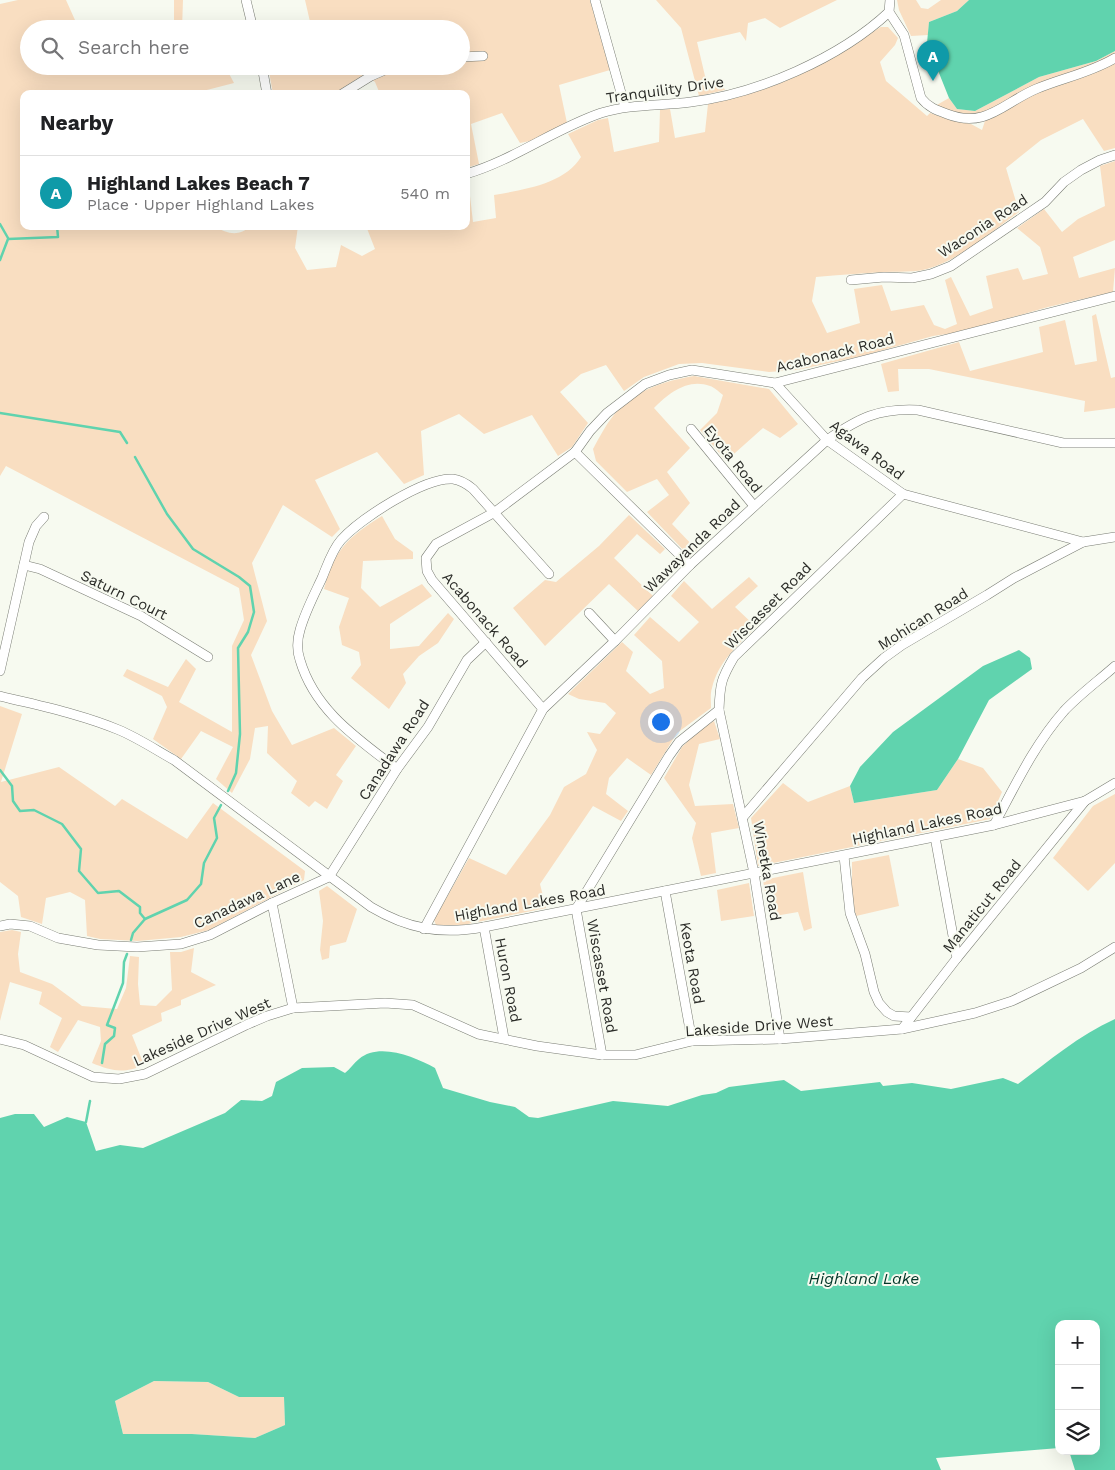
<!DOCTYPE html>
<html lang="en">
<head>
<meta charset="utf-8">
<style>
  :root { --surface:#fff; --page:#f2f2f2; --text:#202124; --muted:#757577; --line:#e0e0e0; --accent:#0f766e }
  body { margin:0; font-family:"Work Sans",sans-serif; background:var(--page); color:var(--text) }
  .controls { position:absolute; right:15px; bottom:15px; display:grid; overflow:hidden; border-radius:10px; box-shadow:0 5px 20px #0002 }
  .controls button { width:45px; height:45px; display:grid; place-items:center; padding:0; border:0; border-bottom:1px solid var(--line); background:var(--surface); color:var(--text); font:25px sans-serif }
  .you { position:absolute; left:660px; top:721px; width:18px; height:18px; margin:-12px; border:4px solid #fff; border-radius:50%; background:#1a73e8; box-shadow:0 0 0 8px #1a73e833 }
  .badge { display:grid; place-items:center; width:32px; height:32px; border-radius:50%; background:var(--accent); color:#fff; font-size:16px; font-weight:700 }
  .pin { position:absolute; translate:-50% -41px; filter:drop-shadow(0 1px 2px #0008) }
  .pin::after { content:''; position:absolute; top:26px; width:18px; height:15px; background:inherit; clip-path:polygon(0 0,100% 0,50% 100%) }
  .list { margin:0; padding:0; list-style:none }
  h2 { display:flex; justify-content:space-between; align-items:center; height:65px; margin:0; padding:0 20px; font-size:21px }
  h2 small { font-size:16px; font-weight:400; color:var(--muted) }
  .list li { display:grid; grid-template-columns:32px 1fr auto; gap:15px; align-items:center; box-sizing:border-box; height:75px; padding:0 20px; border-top:1px solid var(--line) }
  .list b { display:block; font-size:19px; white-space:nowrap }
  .list p { margin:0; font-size:16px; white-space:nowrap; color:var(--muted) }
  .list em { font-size:16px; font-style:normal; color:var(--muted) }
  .icon { flex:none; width:28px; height:28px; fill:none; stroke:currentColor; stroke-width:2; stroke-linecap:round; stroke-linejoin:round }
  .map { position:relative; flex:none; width:1115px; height:1470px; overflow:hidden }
  .search { position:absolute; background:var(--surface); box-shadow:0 5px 20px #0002; left:20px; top:20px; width:450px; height:55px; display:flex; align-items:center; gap:12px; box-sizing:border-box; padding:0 18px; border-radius:28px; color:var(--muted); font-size:19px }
  .panel { position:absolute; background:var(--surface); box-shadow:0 5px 20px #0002; left:20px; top:90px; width:450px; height:140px; border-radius:10px }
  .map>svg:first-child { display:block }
  .green { fill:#f9dec1 }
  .water { fill:#60d3ae; fill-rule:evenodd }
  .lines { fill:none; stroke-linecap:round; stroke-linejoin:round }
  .stream { stroke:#60d3ae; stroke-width:2.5 }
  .minor-casing { stroke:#7a7d74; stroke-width:10 }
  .minor { stroke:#fff; stroke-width:9 }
  .labels { text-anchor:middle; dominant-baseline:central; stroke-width:4; stroke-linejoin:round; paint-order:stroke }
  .street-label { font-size:15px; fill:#2b2c28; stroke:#f7faf0 }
  .water-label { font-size:16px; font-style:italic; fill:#003628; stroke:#f7faf0 }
</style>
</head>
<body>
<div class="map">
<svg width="1115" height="1470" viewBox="0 0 1115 1470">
  <rect width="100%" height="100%" fill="#f7faf0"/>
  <!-- green -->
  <g class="green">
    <path d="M18 0H66L79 29H29V66H225L234 83 203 91 202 94H24V226H214C228 234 238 237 251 226H298L295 248 307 270 336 267 341 245 362 256 375 249 366 226H466V185L470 196 473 222 496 218 494 195C522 190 565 184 581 157L568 134 598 120 608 118 614 152 659 142 660 110 670 109 675 138 705 132 708 104C733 98 759 92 783 82 817 68 848 46 881 27H888L898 38 895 45 880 62 886 81 927 116 930 113 955 121 971 124 982 130 985 121 1034 94 1089 75 1115 62V148L1104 151 1083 119 1041 140 1006 168 1019 212C992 231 960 260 927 269 914 273 899 271 885 272 862 273 839 275 816 277L812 301 827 333 860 323 854 289 882 285 891 311 924 305 934 325 945 329 957 324 945 280 951 277 970 316 993 308 986 276 1018 268 1023 280 1048 274 1040 247 1017 228 1044 209 1062 232 1078 219 1105 206 1100 166 1115 161V240L1073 257 1079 278 1115 268 1113 292 1048 307 961 332 933 336 862 356 797 370 769 372 702 363 679 364 644 377 624 391 606 365 581 374 560 392 588 423 572 447 558 456 532 415 484 434 459 414 421 431 424 475 404 484 377 452 315 480 340 529 332 537 283 505 252 563 267 621 251 655 272 711 292 745 334 728 356 746 336 775 343 781 327 809 315 801 309 807 291 793 297 781 267 753 268 726 255 728 250 759 232 793 216 779 233 747 201 731 181 759 153 739 167 707 162 696 123 676 127 669 168 687 186 659 196 669 179 702 232 732V646L244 620 239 588 6 466 0 476V4Z"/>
    <path d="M174 0H183L182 29H174Z"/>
    <path d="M305 0H590L610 70 559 85 567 123 535 140 520 143 502 113 471 124 479 164 466 168V94H380L375 82 365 74 338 91 330 94H273L268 66H461V29H303L311 26Z"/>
    <path d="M656 0H837L780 28 765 18 748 23 746 41 740 32 697 42 705 76 712 84 723 86 725 90 699 96 681 28Z"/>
    <path d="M897 0H916L921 8 928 9 941 0H969L957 11 929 22 928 35 911 36 899 10Z"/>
    <path d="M1115 51V55L998 107 976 115 957 114 935 106 949 98 957 109 975 111 1039 77 1096 61Z"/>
    <path d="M1096 314 1111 378 1115 377V408L1084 412 1085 401 929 369H898L899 391 888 392 881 364 959 342 970 371 1043 352 1039 327 1065 320 1075 365 1097 361 1092 316Z"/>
    <path d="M694 376 769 389 798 424 780 438 763 428 726 461 700 430 717 413 723 395C719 392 714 387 710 386 688 378 669 393 654 408L690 448 667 472 690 503 672 524 697 550 690 557 647 512 669 495 657 479 627 492 596 461 593 449C599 438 605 426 613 416 633 391 663 381 694 376Z"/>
    <path d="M629 515 665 549 660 554 637 534 614 558 653 596 638 611 609 584 545 646 513 608 545 580 556 582 599 546Z"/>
    <path d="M382 516 395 539 413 552V559L363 561 361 588 380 607 422 584 432 596 390 624V649L419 646 448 613 454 619 438 643 419 656 403 674 406 683 389 709 351 678 361 665 359 652 342 645 339 627 349 598 324 589C334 550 348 537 382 516Z"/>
    <path d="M749 577 758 586 735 607 756 627C738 645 718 662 712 688 710 694 711 701 711 708L677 733 651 775 627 758 609 778 606 794 628 811 621 821 593 806 540 884 546 908 463 925H436L434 920 469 858 506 875 550 815 564 787 586 774 597 750 587 732 600 734 616 713 605 703 579 699 568 694 622 642 633 652 626 671 650 694 664 688 662 661 634 635 650 617 679 642 699 622 671 596 684 581 712 609Z"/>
    <path d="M0 706 22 714 1 782 59 767 115 806 122 799 187 839 213 803 305 871 304 880 209 930 181 937 138 941 100 939 87 936 85 900 70 892 46 898 42 924 21 917 18 896 0 882Z"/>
    <path d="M714 721 720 739 699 744 689 785 695 806 733 804 739 828 711 833 716 873 701 876 692 838 696 823 664 778 682 747 697 732Z"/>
    <path d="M958 759 983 768 1002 792 990 819 758 866 751 818 783 783 808 802 850 786 854 803 937 790Z"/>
    <path d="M1115 794V863L1088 891 1053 858 1093 806Z"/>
    <path d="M889 855 899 906 856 916 852 898V862Z"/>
    <path d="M803 872 812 928 804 931 798 912 769 917 763 880Z"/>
    <path d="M749 883 754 916 721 921 717 890Z"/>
    <path d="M327 886 357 909 346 942 330 946 329 958 322 960 320 950 323 921 319 891Z"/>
    <path d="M12 930 21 932 18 954 20 972 52 984 82 1006 117 1009 126 988 130 956 139 957 138 984 140 1005 156 1006 172 990 170 952H181L194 948 191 972 216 985 181 1000V1005L161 1013 162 1021 132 1035 144 1065C123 1074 112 1071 92 1063L101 1041 100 1027 78 1020 58 1052 50 1047 62 1018 39 1004 42 992 10 982 0 1021V932Z"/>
    <path d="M154 1381 208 1382 239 1397H284L285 1425 255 1438 192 1434H123L115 1401Z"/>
  </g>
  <!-- water -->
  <g class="water">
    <path d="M969 0H1115V51L1096 61 1039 77 975 111 957 109 949 98 927 43 929 22 957 11Z"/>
    <path d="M1019 650 1030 658 1032 669 989 700 958 759 937 790 854 803 850 786 860 767 893 732 983 666Z"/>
    <path d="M1115 1019V1470H1075L1069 1451H1096V1324H1059V1448L936 1458 941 1470H0V1118L15 1114H34L44 1127 67 1117 86 1122 96 1151 120 1145 143 1148 225 1113 241 1100 262 1101 272 1096 276 1082 302 1068 334 1067 345 1073C350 1069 354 1063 359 1059 379 1042 415 1057 435 1068L443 1088 490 1102 515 1107 529 1117 538 1118 613 1101 668 1106 702 1095 716 1093 729 1087 784 1080 801 1091 880 1082 883 1086 912 1083 951 1089 1003 1078 1018 1084C1049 1061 1079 1035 1115 1019ZM154 1381 208 1382 239 1397H284L285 1425 255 1438 192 1434H123L115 1401Z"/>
  </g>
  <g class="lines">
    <!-- stream -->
    <g class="stream">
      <path d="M0 224 8 238"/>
      <path d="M0 260 8 239 58 237 57 226"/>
      <path d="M0 413 120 432 127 443"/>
      <path d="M135 457 167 514 193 549 239 577 250 586 254 612 248 632 238 648 240 734 236 773 228 791"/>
      <path d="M0 770 12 786 13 801 20 811 34 810 62 824 81 849 79 871 98 893 119 891 140 907V913L145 919"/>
      <path d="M131 940 133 933 145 919 187 900 201 884 204 863 217 838 214 818 221 805"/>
      <path d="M102 1063 105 1044 114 1036 115 1028 107 1025 123 983 124 962 127 954"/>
      <path d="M86 1122 90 1101"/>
    </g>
    <defs>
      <g id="minor">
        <path d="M246 0 253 29"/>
        <path d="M595 0 625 107"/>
        <path d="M890 0 889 12 904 35 921 98C928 107 936 110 947 114 986 129 1003 103 1036 89 1062 78 1090 73 1115 58"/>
        <path d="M461 57 483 56"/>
        <path d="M262 66 267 94"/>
        <path d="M342 94 371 76 394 66"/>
        <path d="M466 174C514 160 554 129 601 113 630 104 661 106 691 102 757 94 840 58 889 12"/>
        <path d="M851 280 884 277 912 278 931 274 951 266 1045 202 1064 182 1081 170 1100 160 1115 155"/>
        <path d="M775 383 827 440 903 494 1083 542 1115 537"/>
        <path d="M691 429 754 506"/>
        <path d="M575 452 690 565"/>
        <path d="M24 565 40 569 141 616 208 657"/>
        <path d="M589 613 615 641"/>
        <path d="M0 671 29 542 36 526 44 517"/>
        <path d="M0 696C40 706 81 714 119 730 138 738 156 750 174 760L371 907C408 929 441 935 484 927L994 825 1085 801 1115 783"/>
        <path d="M543 709 432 580 427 571 426 558 436 544 495 512 575 452 590 431 607 413 645 384 669 375 692 370 775 383 1115 296"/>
        <path d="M719 710 754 873 780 1039"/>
        <path d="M397 769C358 739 315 711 300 660 297 651 297 640 300 630 305 612 314 595 322 578 327 566 332 550 341 540 360 519 424 477 453 479 461 480 467 484 473 489L549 574"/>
        <path d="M743 817 862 678 884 658 902 645 987 595 1014 578 1083 542"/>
        <path d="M994 825C1015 786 1034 745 1064 711 1079 695 1098 681 1115 666"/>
        <path d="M935 837 957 958"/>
        <path d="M844 856 850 913 865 954 874 992 879 1003 887 1012 894 1016 911 1017"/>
        <path d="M665 891 692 1041"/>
        <path d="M272 903 293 1008"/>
        <path d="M0 926 10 924 30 926 58 938 98 945 137 947 181 944 210 935 272 903 329 877 397 769 428 727 467 660 486 642"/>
        <path d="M484 927 504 1038"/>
        <path d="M424 929 543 709 615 641 690 565 827 440C859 418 878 408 918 410L1063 443H1115"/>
        <path d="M902 1029 957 958 1085 801"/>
        <path d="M0 1039 24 1045 93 1077 119 1079 145 1074 246 1025 267 1016 293 1008 385 1003 413 1005 478 1034 537 1046 602 1055H635L692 1041 780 1039 902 1029 975 1013 1012 1001 1081 968 1115 947"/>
        <path d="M602 1055 576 909 669 756 679 742 719 710C720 684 721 679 734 657L903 494"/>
      </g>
    </defs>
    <!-- minor casing -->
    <use href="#minor" class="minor-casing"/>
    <!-- minor -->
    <use href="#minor" class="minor"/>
  </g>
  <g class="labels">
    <!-- street labels -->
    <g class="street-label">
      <text transform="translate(665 90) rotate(-8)">Tranquility Drive</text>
      <text transform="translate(983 226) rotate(-33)">Waconia Road</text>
      <text transform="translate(835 353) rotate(-14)">Acabonack Road</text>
      <text transform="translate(867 450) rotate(37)">Agawa Road</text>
      <text transform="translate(733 459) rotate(51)">Eyota Road</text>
      <text transform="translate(692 546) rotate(-44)">Wawayanda Road</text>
      <text transform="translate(124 595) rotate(26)">Saturn Court</text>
      <text transform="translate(768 606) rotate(-45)">Wiscasset Road</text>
      <text transform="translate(923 619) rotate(-32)">Mohican Road</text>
      <text transform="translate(485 620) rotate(49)">Acabonack Road</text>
      <text transform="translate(394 750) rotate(-57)">Canadawa Road</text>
      <text transform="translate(927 824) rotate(-12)">Highland Lakes Road</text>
      <text transform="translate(767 871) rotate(80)">Winetka Road</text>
      <text transform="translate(247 900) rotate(-25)">Canadawa Lane</text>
      <text transform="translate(530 903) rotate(-10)">Highland Lakes Road</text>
      <text transform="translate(982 906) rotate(-51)">Manaticut Road</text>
      <text transform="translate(692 963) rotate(80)">Keota Road</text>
      <text transform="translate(602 976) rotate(80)">Wiscasset Road</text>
      <text transform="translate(508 980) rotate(79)">Huron Road</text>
      <text transform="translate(759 1026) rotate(-4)">Lakeside Drive West</text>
      <text transform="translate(202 1032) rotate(-24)">Lakeside Drive West</text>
    </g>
    <!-- water labels -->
    <g class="water-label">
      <text x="864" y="1278">Highland Lake</text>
    </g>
  </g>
</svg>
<div class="controls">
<button>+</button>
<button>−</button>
<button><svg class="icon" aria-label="layers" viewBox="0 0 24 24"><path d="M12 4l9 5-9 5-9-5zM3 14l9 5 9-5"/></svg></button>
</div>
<div class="you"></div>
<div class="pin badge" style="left:933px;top:81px;background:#0f9aa8">A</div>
<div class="search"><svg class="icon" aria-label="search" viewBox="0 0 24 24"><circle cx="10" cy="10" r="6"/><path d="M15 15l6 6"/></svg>Search here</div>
<section class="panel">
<h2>Nearby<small></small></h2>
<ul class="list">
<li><span class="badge" style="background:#0f9aa8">A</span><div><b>Highland Lakes Beach 7</b><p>Place · Upper Highland Lakes</p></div><em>540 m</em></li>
</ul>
</section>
</div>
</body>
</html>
